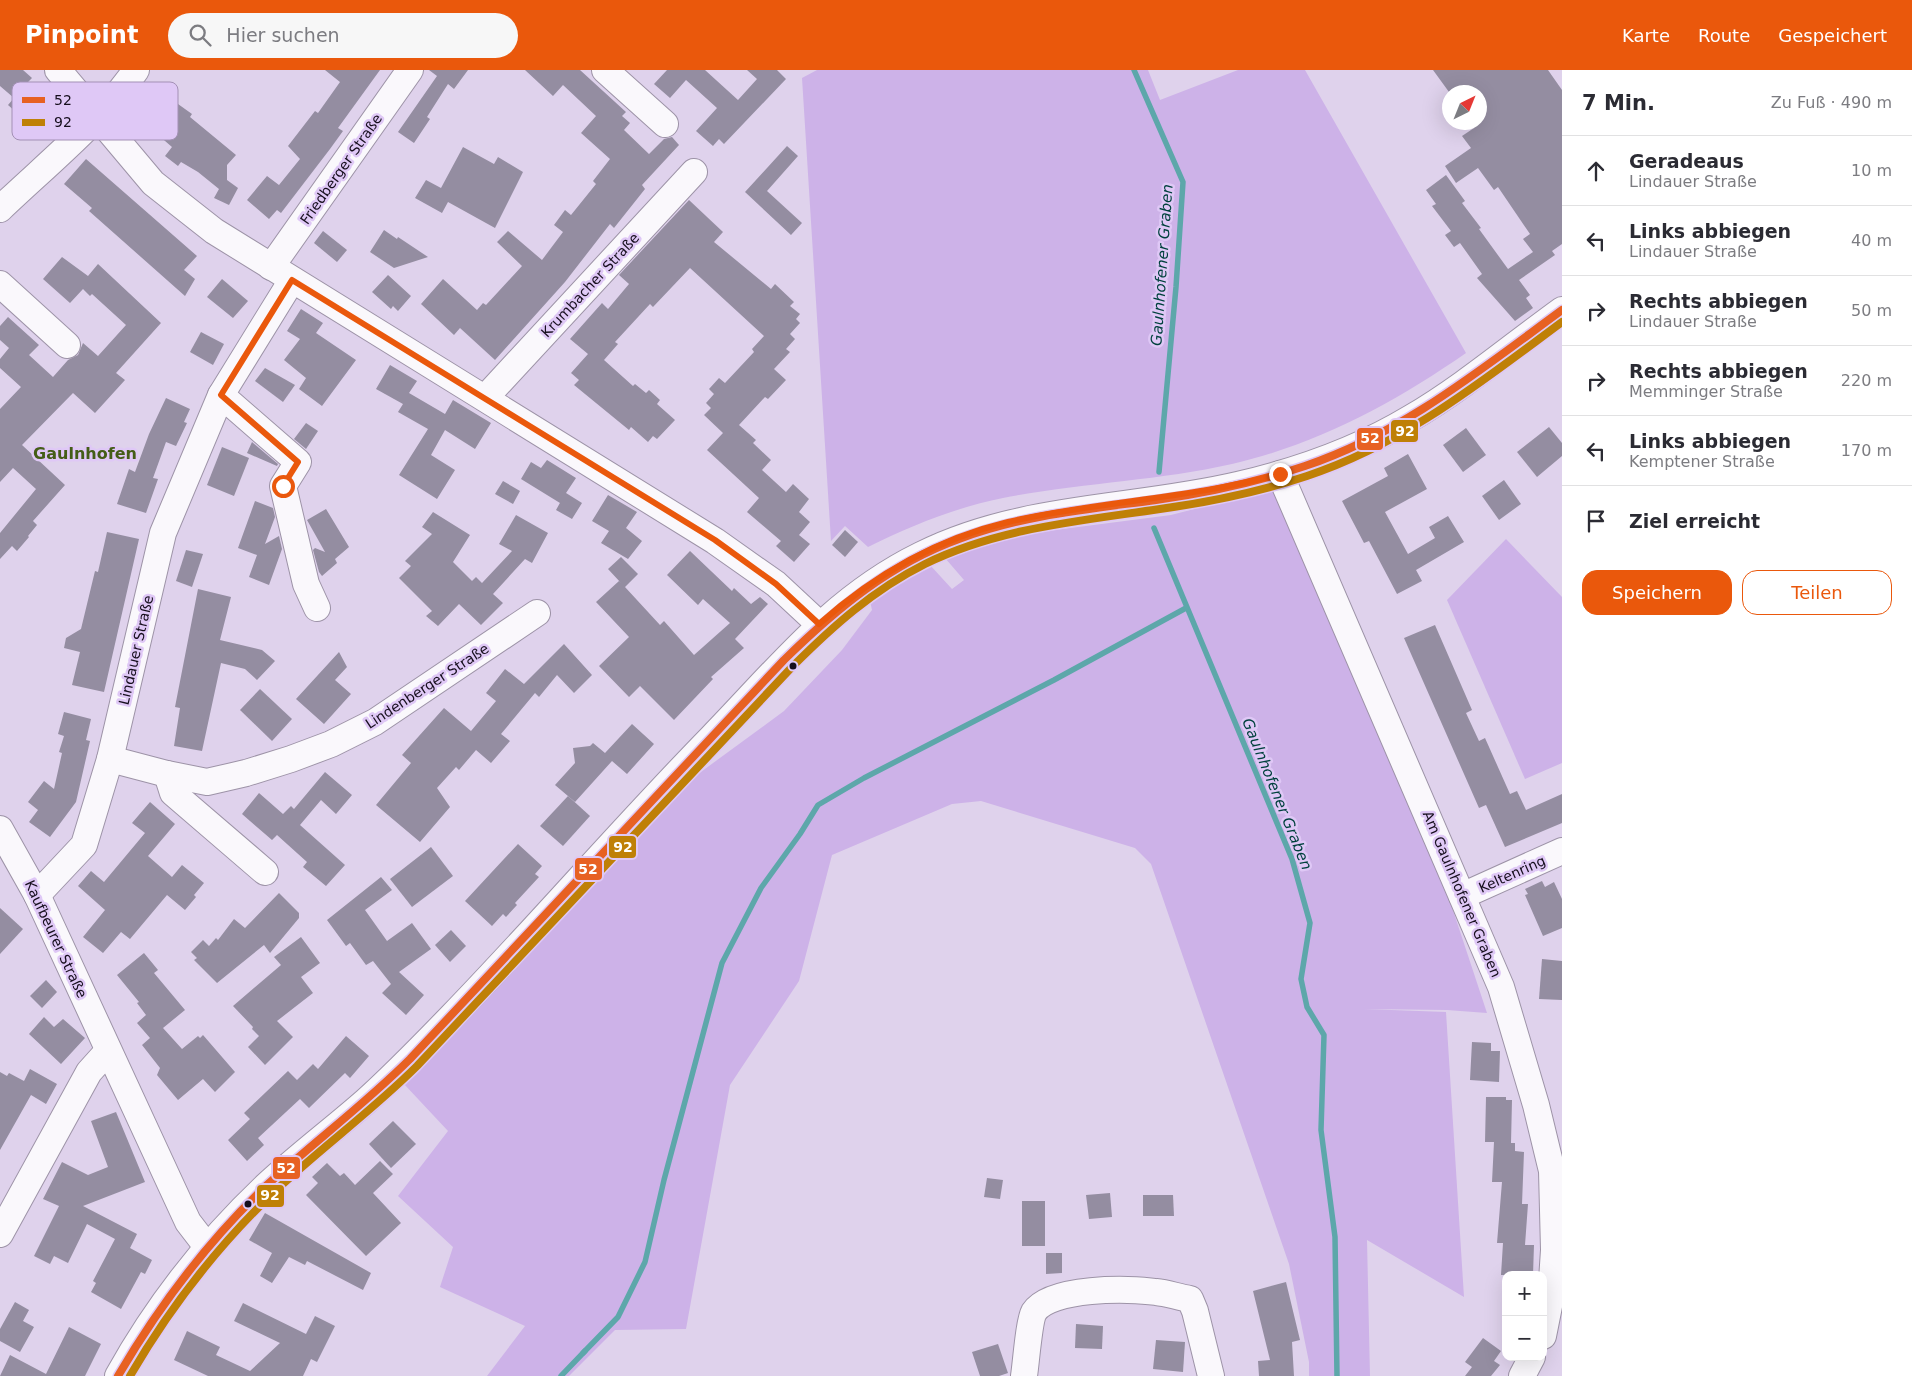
<!DOCTYPE html>
<html lang="de">
<head>
<meta charset="utf-8">
<style>
  :root { --surface:#fff; --page:#f7f7f7; --text:#2b2b33; --muted:#7c7c81; --line:#e1e1e2; --accent:#ea580c }
  body { margin:0; font-family:"DejaVu Sans",sans-serif; background:var(--page); color:var(--text) }
  .controls { position:absolute; right:15px; bottom:15px; display:grid; overflow:hidden; border-radius:10px; box-shadow:0 5px 20px #0002 }
  .controls button { width:45px; height:45px; display:grid; place-items:center; padding:0; border:0; border-bottom:1px solid var(--line); background:var(--surface); color:var(--text); font:25px sans-serif }
  .compass { position:absolute; left:1442px; top:15px; width:45px; height:45px; border-radius:50%; background:var(--surface); box-shadow:0 5px 20px #0002; rotate:43deg }
  .stop { position:absolute; width:15px; height:15px; margin:-11px; border:4px solid #ea580c; border-radius:50%; background:#fff }
  .stop.end { background:#ea580c; border-color:#fff; box-shadow:0 1px 5px #0008 }
  .list { margin:0; padding:0; list-style:none }
  h2 { display:flex; justify-content:space-between; align-items:center; height:65px; margin:0; padding:0 20px; font-size:21px }
  h2 small { font-size:16px; font-weight:400; color:var(--muted) }
  .list li { display:grid; grid-template-columns:32px 1fr auto; gap:15px; align-items:center; box-sizing:border-box; height:70px; padding:0 20px; border-top:1px solid var(--line) }
  .list b { display:block; font-size:19px; white-space:nowrap }
  .list p { margin:0; font-size:16px; white-space:nowrap; color:var(--muted) }
  .list em { font-size:16px; font-style:normal; color:var(--muted) }
  .actions { display:flex; gap:10px; padding:15px 20px }
  .actions a { flex:1; padding:11px 0; border:1px solid var(--accent); border-radius:15px; text-align:center; font-size:18px; color:var(--accent) }
  .actions .main { background:var(--accent); color:#fff }
  .icon { flex:none; width:28px; height:28px; fill:none; stroke:currentColor; stroke-width:2; stroke-linecap:round; stroke-linejoin:round }
  .map { position:relative; flex:none; width:1562px; height:1306px; overflow:hidden }
  header { display:flex; align-items:center; gap:30px; box-sizing:border-box; height:70px; padding:0 25px; background:var(--accent); color:#fff }
  header strong { font-size:24px }
  nav { display:flex; gap:28px; margin-inline-start:auto; font-size:18px }
  .search { width:350px; height:45px; background:var(--page); display:flex; align-items:center; gap:12px; box-sizing:border-box; padding:0 18px; border-radius:28px; color:var(--muted); font-size:19px }
  main { display:flex }
  aside { flex:1; background:var(--surface) }
  .map>svg:first-child { display:block }
  .green { fill:#cdb2e8 }
  .lines { fill:none; stroke-linecap:round; stroke-linejoin:round }
  .stream { stroke:#5da7aa; stroke-width:5.5 }
  .building { fill:#948da1 }
  .minor-casing { stroke:#9d93a7; stroke-width:28 }
  .minor { stroke:#faf8fc; stroke-width:26 }
  .bus-1-casing { stroke:#dfc8f6; stroke-width:11 }
  .bus-2-casing { stroke:#dfc8f6; stroke-width:11 }
  .bus-1 { stroke:#e76122; stroke-width:8 }
  .bus-2 { stroke:#bf8007; stroke-width:8 }
  .route { stroke:#ea580c; stroke-width:6 }
  .bus-dot { fill:#160e1d; stroke:#dfc8f6; stroke-width:2 }
  .labels { text-anchor:middle; dominant-baseline:central; stroke-width:5; stroke-linejoin:round; paint-order:stroke }
  .street-label { font-size:14px; fill:#160e1d; stroke:#dfc8f6 }
  .water-label { font-size:15px; font-style:italic; fill:#00413d; stroke:#dfc8f6 }
  .quarter-label { font-size:16px; font-weight:bold; fill:#445d17; stroke:#dfc8f6 }
  .key { fill:#dfc8f6; stroke:#a390b5; stroke-width:1 }
  .key-label { font-size:14px; fill:#160e1d }
  .line-badge { stroke:#dfc8f6; stroke-width:2 }
  .badge-label { font-size:14px; text-anchor:middle; font-weight:bold; fill:#fff }
</style>
</head>
<body>
<header>
<strong>Pinpoint</strong>
<div class="search"><svg class="icon" aria-label="search" viewBox="0 0 24 24"><circle cx="10" cy="10" r="6"/><path d="M15 15l6 6"/></svg>Hier suchen</div>
<nav><a>Karte</a><a>Route</a><a>Gespeichert</a></nav>
</header>
<main>
<div class="map">
<svg width="1562" height="1306" viewBox="0 0 1562 1306">
  <rect width="100%" height="100%" fill="#dfd2ec"/>
  <!-- green -->
  <g class="green">
    <path d="M817 0H1148L1160 30 1238 0H1305L1466 283C1394 333 1318 374 1232 394 1157 411 1079 413 1003 428 957 437 910 456 868 477L845 456 831 471 802 8Z"/>
    <path d="M1272 419 1440 801 1487 943 1447 940 1364 939 1446 942 1464 1227 1367 1170 1370 1306H1309V1292L1289 1194 1151 794 1135 778 981 731 952 734 832 785 799 911 730 1015 686 1259 615 1260 569 1306H487L525 1256 440 1217 453 1177 398 1126 448 1061 404 1014 679 718 784 641 842 580 872 540 870 531 930 495 952 519 964 510 945 488 1001 467 1171 445Z"/>
    <path d="M1506 469 1562 527V693L1525 709 1447 530Z"/>
  </g>
  <g class="lines">
    <!-- stream -->
    <g class="stream">
      <path d="M1134 0 1183 112 1176 217 1159 402"/>
      <path d="M1154 458 1292 789 1310 853 1301 909 1307 937 1324 965 1321 1060 1335 1167 1337 1306"/>
      <path d="M583 1283 618 1247 645 1192 664 1110 722 893 761 818 800 764 818 735 864 708 1054 610 1186 538"/>
      <path d="M561 1306 585 1281"/>
    </g>
  </g>
  <!-- building -->
  <g class="building">
    <path d="M0 0H23L32 8 26 14 54 38 44 48 51 54 41 64 8 35 14 28 0 16Z"/>
    <path d="M325 0H380L338 58 343 61 330 79 281 143 277 140 269 149 247 130 267 106 279 115 300 89 288 76 315 41 318 43 340 12Z"/>
    <path d="M429 0H468L454 19 448 14 427 47 430 49 414 73 398 62 437 6Z"/>
    <path d="M525 0H580L626 42 622 46 630 53 624 60 649 84 664 69 672 67 679 75 642 115 645 119 614 158 610 154 565 212 495 290 460 258 454 265 421 234 443 209 477 240 483 233 486 235 522 196 497 172 508 161 542 190 563 162 554 155 565 140 571 145 596 114 593 111 610 89 581 63 596 46 563 15 553 26Z"/>
    <path d="M667 0H705L738 30 757 9 747 0H777L786 9 724 74 719 69 713 76 696 61 717 38 686 10 670 28 654 14Z"/>
    <path d="M1433 0H1548L1562 20V174L1552 181 1555 185 1519 210 1530 225 1526 228 1533 238 1515 251 1477 208 1482 204 1460 173 1454 177 1445 165 1451 161 1432 136 1436 134 1426 120 1446 105 1465 131 1462 133 1481 158 1479 159 1508 199 1533 182 1523 169 1530 164 1498 117 1494 120 1478 98 1456 113 1445 96 1471 78 1462 66 1474 58 1470 52H1480V22H1449Z"/>
    <path d="M164 24 192 44 190 47 236 85 227 95V110L238 118 229 135 214 128 219 119 198 102 181 92 178 96 165 86 172 77 143 52Z"/>
    <path d="M787 76 798 86 767 121 802 153 791 165 745 122Z"/>
    <path d="M463 77 494 94 498 87 523 102 495 158 448 132 442 143 415 128 426 110 441 118Z"/>
    <path d="M86 89 197 186 184 200 195 209 185 226 89 141 92 138 64 114Z"/>
    <path d="M689 130 723 162 714 172 771 219 775 214 794 232 790 236 800 244 796 249 800 253 790 264 795 269 786 279 790 282 774 299 786 310 768 329 765 327 739 355 756 370 753 373 771 390 762 400 786 422 793 414 809 429 799 442 810 452 799 465 810 474 794 492 776 476 781 471 747 442 759 428 707 380 723 363 704 345 711 338 706 333 714 324 709 319 719 308 725 313 754 282 752 279 764 266 690 198 653 237 650 234 615 272 618 274 604 290 633 316 635 314 646 323 649 320 660 330 657 334 675 350 657 369 653 366 648 372 631 357 629 360 574 315 579 310 571 303 588 284 570 269 602 233 608 239 629 214 619 205Z"/>
    <path d="M384 160 397 169 398 167 428 187 394 198 370 182Z"/>
    <path d="M323 161 347 180 337 192 314 173Z"/>
    <path d="M62 187 88 206 98 194 161 253 116 303 125 310 95 343 73 323 22 375 65 415 33 451 37 455 28 466 29 467 17 481 12 476 0 489V463L36 419 13 398 0 412V339L21 317 0 298V289L9 278 0 270V256L8 247 39 275 29 285 53 307 68 290 78 285 83 273 98 286 126 255 92 224 90 226 83 219 70 233 43 209Z"/>
    <path d="M388 205 411 226 398 241 393 236 391 239 372 222Z"/>
    <path d="M222 209 248 231 233 248 207 227Z"/>
    <path d="M301 239 323 253 316 263 356 290 322 336 299 319 306 308 284 290 300 269 287 261Z"/>
    <path d="M201 262 224 274 213 295 190 282Z"/>
    <path d="M390 295 417 311 409 323 445 344 453 330 491 353 475 379 445 360 431 385 455 400 437 429 399 405 428 359 398 342 403 334 376 319Z"/>
    <path d="M265 298 295 315 283 332 255 311Z"/>
    <path d="M166 328 190 339 184 352 187 353 176 376 166 372 153 408 158 409 146 443 117 434 129 399 135 402 149 364Z"/>
    <path d="M306 353 318 361 306 379 294 369Z"/>
    <path d="M1549 357 1562 373V386L1537 407 1517 382Z"/>
    <path d="M1466 358 1486 385 1463 402 1443 375Z"/>
    <path d="M252 372 278 394 277 396 247 383Z"/>
    <path d="M222 377 249 388 234 426 207 415Z"/>
    <path d="M1408 384 1427 419 1385 442 1408 484 1435 468 1429 457 1448 446 1464 472 1416 500 1422 511 1397 524 1369 471 1364 473 1342 431 1388 406 1384 398Z"/>
    <path d="M547 390 576 408 566 423 582 433 572 449 556 440 561 431 560 433 521 409 531 392 541 398Z"/>
    <path d="M1504 410 1521 434 1499 450 1482 426Z"/>
    <path d="M503 411 520 421 513 434 495 424Z"/>
    <path d="M608 425 637 442 626 458 642 471 628 489 601 473 609 461 592 451Z"/>
    <path d="M255 431 273 438 275 447 265 474 279 466 282 479 269 515 249 507 257 485 238 478Z"/>
    <path d="M326 439 349 477 335 489 337 493 322 506 319 502 313 480 315 478 325 482 307 450Z"/>
    <path d="M433 442 470 465 453 492 472 511 476 507 482 513 512 481 499 474 516 445 548 463 532 493 525 489 493 524 503 533 481 555 459 534 438 556 426 546 432 541 399 508 411 496 405 491 432 464 422 457Z"/>
    <path d="M845 460 858 472 845 487 832 475Z"/>
    <path d="M107 462 139 469 104 622 72 615 80 582 64 578 66 568 81 559 95 501 98 502Z"/>
    <path d="M186 480 203 484 192 517 176 511Z"/>
    <path d="M690 481 732 521 734 518 751 534 760 527 768 534 735 569 744 578 711 607 713 609 674 650 640 616 629 627 599 596 629 567 596 532 619 511 621 513 608 499 621 487 638 504 625 517 660 555 664 551 694 585 730 553 703 529 698 535 667 505Z"/>
    <path d="M198 519 231 527 220 570 262 580 275 591 257 610 245 599 221 593 202 681 174 676 180 638 175 637Z"/>
    <path d="M1435 555 1472 640 1466 643 1479 671 1485 668 1510 724 1517 721 1526 740 1562 724V753L1505 777 1486 735 1479 738 1404 568Z"/>
    <path d="M564 574 592 605 574 623 557 605 539 627 535 623 501 664 510 671 491 693 476 680 459 700 456 697 437 718 450 737 420 772 376 735 411 693 402 685 444 638 471 661 496 631 486 623 505 599 524 614Z"/>
    <path d="M339 582 347 597 335 610 351 624 324 654 296 629Z"/>
    <path d="M260 619 292 649 272 671 240 640Z"/>
    <path d="M64 642 91 649 86 670 90 671 76 732 50 767 29 752 38 740 28 732 44 711 54 719 62 683 59 682 64 666 58 664Z"/>
    <path d="M632 654 654 674 627 704 612 691 575 732 555 715 575 693 573 678 590 676 593 673 605 683Z"/>
    <path d="M325 702 352 725 336 744 321 730 300 755 345 795 326 816 303 797 307 792 277 765 272 770 242 744 259 723 283 744 291 736 294 739Z"/>
    <path d="M568 726 590 746 563 776 540 756Z"/>
    <path d="M150 732 175 754 148 786 172 807 182 795 204 813 194 825 196 827 185 840 167 825 130 869 121 862 103 883 83 867 105 840 78 816 91 801 104 812 145 763 132 753Z"/>
    <path d="M518 774 542 796 535 804 539 807 515 833 517 835 506 847 503 844 492 856 465 831Z"/>
    <path d="M431 777 453 806 412 837 390 809Z"/>
    <path d="M381 807 392 820 365 840 387 871 412 853 431 879 399 902 424 925 406 945 382 923 391 914 373 891 366 895 350 873 346 876 327 850Z"/>
    <path d="M1542 811 1545 817 1554 812 1562 829V858L1543 866 1525 825 1528 824 1525 819Z"/>
    <path d="M279 823 299 843V848L270 883 264 875 217 913 194 890 197 888 191 882 203 870 209 876 216 868 218 870 234 849 245 858Z"/>
    <path d="M0 838 23 859 0 884Z"/>
    <path d="M451 860 466 876 450 892 435 875Z"/>
    <path d="M301 867 320 893 301 907 313 923 277 951 293 967 265 995 248 977 259 966 252 959 253 957 233 936 281 895 274 887Z"/>
    <path d="M144 883 158 900 154 903 185 940 163 958 182 979 198 966 200 968 203 965 235 1002 215 1022 203 1009 178 1030 157 1005 160 998 142 975 150 968 137 953 146 945 137 933 139 932 117 905Z"/>
    <path d="M1542 889 1562 891V930L1539 929Z"/>
    <path d="M46 910 57 922 42 938 30 926Z"/>
    <path d="M44 947 54 957 63 949 85 968 61 994 29 964Z"/>
    <path d="M346 966 369 986 350 1008 345 1003 309 1038 300 1029 258 1068 264 1075 247 1091 228 1070 250 1049 244 1043 288 1001 297 1010 313 994 318 999Z"/>
    <path d="M1472 972 1491 973V981H1500L1499 1012 1470 1010Z"/>
    <path d="M30 999 57 1014 46 1034 31 1025 0 1080V1002L7 1006 9 1003 24 1011Z"/>
    <path d="M1486 1027H1506V1030H1512L1511 1073H1515V1081L1524 1082 1522 1134H1528L1525 1175H1534L1533 1205H1501L1503 1173H1497L1502 1112H1492L1494 1072H1485Z"/>
    <path d="M116 1042 145 1112 83 1136 137 1164 130 1178 152 1190 145 1204 141 1202 121 1239 91 1222 96 1213 93 1211 115 1169 87 1154 68 1193 54 1186 50 1194 34 1186 59 1136 43 1129 62 1092 88 1105 108 1097 91 1051Z"/>
    <path d="M393 1051 416 1074 391 1098 369 1074Z"/>
    <path d="M380 1091 393 1104 373 1123 401 1153 366 1186 306 1125 318 1113 312 1107 327 1093 340 1106 344 1103 355 1115Z"/>
    <path d="M987 1108 1003 1110 1000 1129 984 1127Z"/>
    <path d="M1110 1123 1112 1147 1089 1149 1086 1125Z"/>
    <path d="M1143 1125H1173L1174 1146H1143Z"/>
    <rect x="1022" y="1131" width="23" height="45"/>
    <path d="M265 1143 371 1203 363 1220 307 1191 305 1195 289 1187 272 1213 260 1206 272 1183 249 1170Z"/>
    <path d="M1046 1183H1062V1203L1046 1204Z"/>
    <path d="M1286 1212 1300 1270 1292 1272 1294 1306H1259L1258 1291 1270 1290 1253 1221Z"/>
    <path d="M15 1232 29 1240 23 1251 34 1257 20 1282 0 1271V1259Z"/>
    <path d="M243 1233 306 1264 315 1246 335 1256 317 1292 311 1289 303 1306H208L174 1290 187 1261 220 1277 216 1285 250 1301 280 1273 234 1251Z"/>
    <path d="M1076 1254 1103 1256 1102 1279 1075 1278Z"/>
    <path d="M69 1257 101 1274 85 1306H0L10 1285 46 1304Z"/>
    <path d="M1483 1268 1501 1281 1494 1291 1500 1295 1491 1306H1465L1472 1297 1465 1292Z"/>
    <path d="M1156 1270 1185 1272 1183 1302 1153 1299Z"/>
    <path d="M998 1274 1008 1303 999 1306H980L972 1282Z"/>
  </g>
  <g class="lines">
    <defs>
      <g id="minor">
        <path d="M58 0 153 113 214 161 715 471 776 514 819 554"/>
        <path d="M605 0 665 54"/>
        <path d="M0 139C47 94 99 53 136 0"/>
        <path d="M271 197 410 0"/>
        <path d="M0 214 67 275"/>
        <path d="M221 325 298 392 283 416 306 514 317 538"/>
        <path d="M485 328 694 102"/>
        <path d="M1280 404 1501 917 1536 1035 1552 1101 1554 1180 1551 1226 1543 1266"/>
        <path d="M110 689 167 704 207 712 246 703 291 689 331 674 375 652 537 543"/>
        <path d="M167 704 173 723 265 802"/>
        <path d="M0 759 37 825 188 1152 208 1178"/>
        <path d="M37 825 84 775 110 689 163 463 221 325 292 210"/>
        <path d="M1462 826 1562 781"/>
        <path d="M0 1164 89 1002 107 982"/>
        <path d="M118 1306C157 1236 208 1171 266 1116 298 1086 333 1060 366 1031 396 1004 424 975 452 946 540 855 623 758 712 667 779 598 833 528 921 485 1021 435 1132 440 1238 415 1298 401 1358 380 1411 348 1464 317 1512 276 1562 240"/>
        <path d="M1024 1306C1026 1293 1029 1251 1034 1242 1050 1217 1129 1218 1156 1222 1167 1223 1178 1227 1190 1229L1195 1241 1211 1306"/>
        <path d="M1522 1306 1532 1287"/>
      </g>
    </defs>
    <!-- minor casing -->
    <use href="#minor" class="minor-casing"/>
    <!-- minor -->
    <use href="#minor" class="minor"/>
    <defs>
      <path id="bus-1" d="M118 1306C159 1236 208 1171 267 1115 314 1072 365 1034 410 989L784 590C836 539 890 494 959 469 1022 445 1090 439 1156 430 1207 423 1257 412 1305 396 1403 363 1480 300 1562 240"/>
      <path id="bus-2" d="M130 1306C169 1239 216 1178 272 1124 318 1080 371 1042 417 996L792 597C832 557 873 520 925 494 998 458 1080 451 1160 439 1210 432 1259 422 1307 406 1404 374 1481 312 1562 252"/>
    </defs>
    <!-- bus-1 casing -->
    <use href="#bus-1" class="bus-1-casing"/>
    <!-- bus-2 casing -->
    <use href="#bus-2" class="bus-2-casing"/>
    <!-- bus-1 -->
    <use href="#bus-1" class="bus-1"/>
    <!-- bus-2 -->
    <use href="#bus-2" class="bus-2"/>
  </g>
  <g class="lines">
    <!-- route -->
    <path class="route" d="M283 416 298 392 221 325 292 210 715 470 776 514 819 554C873 506 937 469 1008 452 1097 431 1190 429 1280 404"/>
  </g>
  <!-- markers -->
  <g class="bus-dot">
    <circle cx="793" cy="596" r="4.5"/>
    <circle cx="248" cy="1134" r="4.5"/>
  </g>
  <g class="labels">
    <!-- street labels -->
    <g class="street-label">
      <text transform="translate(341 99) rotate(-55)">Friedberger Straße</text>
      <text transform="translate(590 215) rotate(-47)">Krumbacher Straße</text>
      <text transform="translate(136 580) rotate(-77)">Lindauer Straße</text>
      <text transform="translate(427 616) rotate(-33)">Lindenberger Straße</text>
      <text transform="translate(1512 804) rotate(-24)">Keltenring</text>
      <text transform="translate(1462 824) rotate(67)">Am Gaulnhofener Graben</text>
      <text transform="translate(56 869) rotate(65)">Kaufbeurer Straße</text>
    </g>
    <!-- water labels -->
    <g class="water-label">
      <text transform="translate(1162 195) rotate(-86)">Gaulnhofener Graben</text>
      <text transform="translate(1277 724) rotate(68)">Gaulnhofener Graben</text>
    </g>
    <!-- quarter labels -->
    <g class="quarter-label">
      <text x="85" y="383">Gaulnhofen</text>
    </g>
  </g>
  <!-- legend -->
  <rect x="12" y="12" width="166" height="58" rx="8" class="key"/>
  <rect x="22" y="27" width="23" height="6" fill="#e76122"/>
  <rect x="22" y="49" width="23" height="7" fill="#bf8007"/>
  <g class="key-label">
    <text x="54" y="35">52</text>
    <text x="54" y="57">92</text>
  </g>
  <g class="line-badge">
    <rect x="1390" y="349" width="29" height="24" rx="5" fill="#bf8007"/>
    <rect x="1356" y="357" width="28" height="24" rx="5" fill="#e76122"/>
    <rect x="608" y="765" width="29" height="24" rx="5" fill="#bf8007"/>
    <rect x="574" y="787" width="29" height="24" rx="5" fill="#e76122"/>
    <rect x="272" y="1086" width="29" height="24" rx="5" fill="#e76122"/>
    <rect x="256" y="1114" width="29" height="24" rx="5" fill="#bf8007"/>
  </g>
  <g class="badge-label">
    <text x="1405" y="366">92</text>
    <text x="1370" y="373">52</text>
    <text x="623" y="782">92</text>
    <text x="588" y="804">52</text>
    <text x="286" y="1103">52</text>
    <text x="270" y="1130">92</text>
  </g>
</svg>
<div class="controls">
<button>+</button>
<button>−</button>
</div>
<svg class="compass" viewBox="-18 -18 36 36"><path d="M0-13l5 13h-10z" fill="#e53935"/><path d="M0 13l5-13h-10z" fill="#7c7c81"/></svg>
<div class="stop" style="left:283px;top:416px"></div>
<div class="stop end" style="left:1280px;top:404px"></div>
</div>
<aside>
<h2>7 Min.<small>Zu Fuß · 490 m</small></h2>
<ul class="list">
<li><svg class="icon" aria-label="ahead" viewBox="0 0 24 24"><path d="M12 20V5M6 11l6-6 6 6"/></svg><div><b>Geradeaus</b><p>Lindauer Straße</p></div><em>10 m</em></li>
<li><svg class="icon" aria-label="left" viewBox="0 0 24 24"><path d="M17 20v-9H6M10 6l-5 5 5 5"/></svg><div><b>Links abbiegen</b><p>Lindauer Straße</p></div><em>40 m</em></li>
<li><svg class="icon" aria-label="right" viewBox="0 0 24 24"><path d="M7 20v-9h11M14 6l5 5-5 5"/></svg><div><b>Rechts abbiegen</b><p>Lindauer Straße</p></div><em>50 m</em></li>
<li><svg class="icon" aria-label="right" viewBox="0 0 24 24"><path d="M7 20v-9h11M14 6l5 5-5 5"/></svg><div><b>Rechts abbiegen</b><p>Memminger Straße</p></div><em>220 m</em></li>
<li><svg class="icon" aria-label="left" viewBox="0 0 24 24"><path d="M17 20v-9H6M10 6l-5 5 5 5"/></svg><div><b>Links abbiegen</b><p>Kemptener Straße</p></div><em>170 m</em></li>
<li><svg class="icon" aria-label="arrive" viewBox="0 0 24 24"><path d="M6 21V4h12l-3 4 3 4H6"/></svg><div><b>Ziel erreicht</b></div></li>
</ul>
<div class="actions"><a class="main">Speichern</a><a>Teilen</a></div>
</aside>
</main>
</body>
</html>
